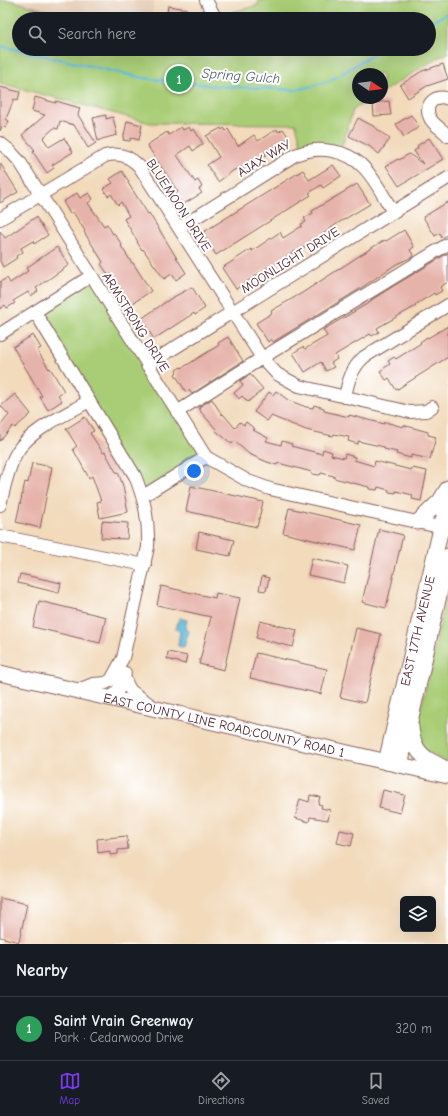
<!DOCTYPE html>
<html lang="en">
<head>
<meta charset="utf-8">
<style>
  :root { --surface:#171b24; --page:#20242c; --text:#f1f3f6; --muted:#9ea1a6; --line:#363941; --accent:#7c3aed }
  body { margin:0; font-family:"Comic Neue",sans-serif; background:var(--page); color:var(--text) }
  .controls { position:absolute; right:12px; bottom:12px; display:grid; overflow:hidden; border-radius:6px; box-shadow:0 4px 16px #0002 }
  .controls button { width:36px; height:36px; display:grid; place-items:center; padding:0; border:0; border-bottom:1px solid var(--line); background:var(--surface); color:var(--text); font:20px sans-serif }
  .compass { position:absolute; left:352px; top:68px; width:36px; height:36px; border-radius:50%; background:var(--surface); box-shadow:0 4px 16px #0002; rotate:103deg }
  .you { position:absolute; left:194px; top:471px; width:14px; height:14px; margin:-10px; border:3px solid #fff; border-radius:50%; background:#1a73e8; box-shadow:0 0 0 6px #1a73e833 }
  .badge { display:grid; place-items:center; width:26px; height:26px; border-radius:50%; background:var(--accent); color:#fff; font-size:13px; font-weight:700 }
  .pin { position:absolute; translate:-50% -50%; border:2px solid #fff; box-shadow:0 1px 4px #0006 }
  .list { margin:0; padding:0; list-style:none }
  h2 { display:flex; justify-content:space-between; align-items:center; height:52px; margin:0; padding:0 16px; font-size:17px }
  h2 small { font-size:13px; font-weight:400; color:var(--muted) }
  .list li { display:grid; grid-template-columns:26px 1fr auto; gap:12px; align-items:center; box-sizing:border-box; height:64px; padding:0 16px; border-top:1px solid var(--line) }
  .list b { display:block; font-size:15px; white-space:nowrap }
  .list p { margin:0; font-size:13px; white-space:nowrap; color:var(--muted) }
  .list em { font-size:13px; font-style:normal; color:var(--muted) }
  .icon { flex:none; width:22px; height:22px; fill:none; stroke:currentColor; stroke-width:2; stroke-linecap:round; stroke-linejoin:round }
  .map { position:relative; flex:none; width:448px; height:944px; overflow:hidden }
  .search { position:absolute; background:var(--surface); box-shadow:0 4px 16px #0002; left:12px; right:12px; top:12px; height:44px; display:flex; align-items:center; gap:10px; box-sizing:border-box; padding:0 14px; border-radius:22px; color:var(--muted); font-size:15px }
  .sheet { height:116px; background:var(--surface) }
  nav { display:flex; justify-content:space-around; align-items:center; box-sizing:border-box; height:56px; border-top:1px solid var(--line); background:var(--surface); font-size:11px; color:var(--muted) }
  nav a { display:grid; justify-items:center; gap:2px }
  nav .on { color:var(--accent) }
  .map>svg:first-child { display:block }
  .built { fill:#e6cbb3 }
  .green { fill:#a9cd76; stroke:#7a7650 }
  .water { fill:#5dbadb; stroke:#546c83 }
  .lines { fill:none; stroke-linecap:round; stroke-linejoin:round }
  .stream { stroke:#5dbadb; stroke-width:2.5 }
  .building { fill:#e6b3aa }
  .minor-casing { stroke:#85605d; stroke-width:14 }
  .major-casing { stroke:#85605d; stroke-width:17 }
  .minor { stroke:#fff; stroke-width:12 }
  .major { stroke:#fff; stroke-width:15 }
  .labels { text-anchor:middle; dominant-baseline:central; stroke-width:4; stroke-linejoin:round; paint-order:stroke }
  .street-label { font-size:13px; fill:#4a1f2b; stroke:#fff }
  .water-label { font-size:14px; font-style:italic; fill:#525d71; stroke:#fff }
</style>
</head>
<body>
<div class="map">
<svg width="448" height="944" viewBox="0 0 448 944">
  <rect width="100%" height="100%" fill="#fff"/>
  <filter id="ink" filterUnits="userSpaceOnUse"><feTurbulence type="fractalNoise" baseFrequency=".025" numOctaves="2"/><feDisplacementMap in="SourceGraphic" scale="8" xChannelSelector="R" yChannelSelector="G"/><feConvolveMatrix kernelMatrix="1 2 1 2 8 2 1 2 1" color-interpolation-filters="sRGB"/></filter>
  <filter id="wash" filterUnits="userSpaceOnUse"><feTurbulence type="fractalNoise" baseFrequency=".012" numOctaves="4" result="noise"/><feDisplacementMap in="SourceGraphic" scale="16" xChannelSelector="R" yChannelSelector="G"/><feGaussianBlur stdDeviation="0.9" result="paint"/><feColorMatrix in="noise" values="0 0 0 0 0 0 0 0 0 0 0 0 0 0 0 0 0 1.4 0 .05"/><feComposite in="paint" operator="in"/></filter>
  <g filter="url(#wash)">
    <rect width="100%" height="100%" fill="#f2dabb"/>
    <!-- built -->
    <path class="built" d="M9 0H155L151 19H76Z"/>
    <!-- green -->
    <g class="green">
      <path d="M0 0H9L76 19H19V49H429V19H217L236 11 258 5 259 0H448V53L437 58 382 92V74H358V98H372L353 110 340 152H303L296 124 150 123 0 83Z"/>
      <path d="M91 276 206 457 143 496 35 312Z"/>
      <path d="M448 591V763L424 750 417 726Z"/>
    </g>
    <!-- water -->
    <path class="water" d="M179 618 187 620 185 629 189 631 184 647 178 646 180 631 176 629Z"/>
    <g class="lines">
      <!-- stream -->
      <g class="stream">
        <path d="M429 23 448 13"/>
        <path d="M0 46 143 78 217 86 295 90 313 86 331 80 337 76"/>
        <path d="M341 74 381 49"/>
      </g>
    </g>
    <g id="blocks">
      <!-- building -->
      <g class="building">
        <path d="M168 6 187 9 185 18 177 16V19H166Z"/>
        <path d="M443 64 448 79 427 86 408 98 400 85 422 71Z"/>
        <path d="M0 87 20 92 18 100 14 99 6 119 9 121 6 128 2 126 0 131Z"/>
        <path d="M35 97 56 103V101L80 108 78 115 96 143 88 148 74 125 60 121 58 129 54 128 43 138 49 147 64 138 73 152 52 165 54 168 47 173 33 152 35 150 22 135 45 115 32 111Z"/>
        <path d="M389 101 391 115 374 116 373 103Z"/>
        <path d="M106 115V119L113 117 117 135 102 139 98 141 93 118Z"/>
        <path d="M411 115 419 127 404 137 396 124Z"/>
        <path d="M358 118 373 126 390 139 379 154 369 146 349 136Z"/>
        <path d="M127 121 142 125 139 140 131 138 130 141 123 140Z"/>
        <path d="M181 127 183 130 189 127 191 131 194 129 203 144 193 151 190 146 177 155 195 182 198 180 202 187 199 189 202 193 182 205 175 194 178 192 147 145 167 132 169 135Z"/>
        <path d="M221 128 222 130 224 128 226 131 228 129 238 146 254 135 258 141 277 129 278 132 283 129 289 138 265 153 266 155 259 159 258 158 241 170 240 168 234 170 218 182 207 165 219 157 206 136Z"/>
        <path d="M429 138 443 159 399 186 386 166 398 159 399 160 409 154 423 164 414 151 418 148 417 146Z"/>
        <path d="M0 163 18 192 0 203Z"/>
        <path d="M333 165 341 176 323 188 321 185 309 193 311 195 216 255 202 233 303 170 309 180Z"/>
        <path d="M122 171 129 182 128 183 148 214 149 213 186 273 176 280 172 274 164 279 143 249 142 250 137 242H138L124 219 129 216 121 202 118 205 111 194 108 196 103 189 113 183 110 179Z"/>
        <path d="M357 184 370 204 338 223 296 253 295 251 268 269 267 268 236 289 222 268 251 249 252 251 280 232 283 238 302 226 301 224 306 222 304 218 313 213 312 211Z"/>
        <path d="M77 193 80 198 89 193 93 199 88 203 104 226 107 224 113 234 114 233 122 245 121 246 132 263H133L151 291 130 305 111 274 109 276 101 264 103 262 84 232 85 231 73 212 70 214 63 202Z"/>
        <path d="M448 202V234L442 238 440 233 435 236 423 217Z"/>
        <path d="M36 217 48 235 34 244 33 241 21 248 23 252 16 256 17 258 3 267 0 261V231L5 238Z"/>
        <path d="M404 230 414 247 410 250 414 256 395 265 358 290 273 342 271 339 268 342 256 323 272 313 271 311 302 293 373 247 385 240 386 241Z"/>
        <path d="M57 247 69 265 36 288 38 291 31 296 28 292 13 301 15 303 7 308 5 305 0 309V282L7 278 10 283 28 271 26 268Z"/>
        <path d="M448 253V282L440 287 442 291 435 295 434 293 415 305 416 306 377 328 379 332 372 336 370 334 335 355 337 359 331 363 334 367 326 371 321 362 305 372 293 353 303 347 305 349 327 336 323 330 372 301 371 300Z"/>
        <path d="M192 287 205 308 195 315 194 313 154 339 141 319 170 299Z"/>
        <path d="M448 326V357L396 390 389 378 386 380 380 371 390 364 388 361 394 357 396 359 421 343 420 342 427 337 428 338Z"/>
        <path d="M33 335 41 348 37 350 49 369 50 368 64 391 58 395 62 401 48 410 40 397 42 396 13 347Z"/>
        <path d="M228 337 243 361 192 394 189 390 186 392 175 374 177 372 176 370 181 367 182 368 219 345 218 343Z"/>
        <path d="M250 374 263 389 248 402 242 396 239 399 234 393 243 385 240 381Z"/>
        <path d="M276 391 288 400 306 407 313 408 314 405 324 408V411L349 417V415L384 424 385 422 403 427V425L428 432V435L436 437 430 459 411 455V458L396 454 397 452 384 449V447L358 441V444L348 441 349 437 334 434 333 436 306 430 271 416 267 421 254 412 269 392 273 395Z"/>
        <path d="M15 394 31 414 15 428 13 426 0 441V426L9 415 1 406Z"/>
        <path d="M212 399 222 415 223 414 235 428 240 422 244 425 246 422 255 429 253 430 268 438 266 441 281 445 282 441 292 444 291 446 322 454 323 449 332 452 331 455 344 458 345 454 355 457 354 460 374 466 375 461 411 470 412 468 427 471 421 501 412 499 413 495 396 491V493L389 492V490L378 487 377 490 369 489V487L334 478V476L321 473 320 475 312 474V472L278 463 277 465 267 462 249 454 234 441 232 444 215 430 216 429 201 412 199 407Z"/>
        <path d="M85 417 94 431 90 433 103 453 105 452 116 472H118L123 486 128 512 100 518 97 502 101 501 92 476 89 478 73 449 77 446 66 429Z"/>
        <path d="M32 463 52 467 40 528 16 522 25 482 28 483Z"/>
        <path d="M191 486 263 502 257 527 186 511Z"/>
        <path d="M289 508 361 525 355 550 283 533Z"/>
        <path d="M102 521 128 523 127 539 101 538Z"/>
        <path d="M379 529 403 535 386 608 362 602Z"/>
        <path d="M199 532 234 540 230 556 196 549Z"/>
        <path d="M312 558 348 566 344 583 308 575Z"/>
        <path d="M20 574 61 583 59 593 18 583Z"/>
        <path d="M262 576 269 578 266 591 259 590Z"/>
        <path d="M161 586 215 598 216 593 240 598 224 670 199 664 211 617 157 605Z"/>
        <path d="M39 601 106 617 100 643 33 627Z"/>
        <path d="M260 621 297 630 293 647 256 638Z"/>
        <path d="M356 628 381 634 365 703 340 697Z"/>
        <path d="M168 652 187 656 185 664 167 659Z"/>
        <path d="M256 653 327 669 321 694 250 678Z"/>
        <path d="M383 790 405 795 400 813 379 808Z"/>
        <path d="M310 795 320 797 318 804 322 805 321 808 330 810 328 820 310 817 309 822 295 818 300 799 309 802Z"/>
        <path d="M340 830 354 833 351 846 337 843Z"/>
        <path d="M127 836 128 849 118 850V854L110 855V851L98 853 97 839Z"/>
        <path d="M0 898 27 904 19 942 0 937Z"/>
      </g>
    </g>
  </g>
  <g filter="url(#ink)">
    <use href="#blocks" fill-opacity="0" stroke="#85605d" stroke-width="1"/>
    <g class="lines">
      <defs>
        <g id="minor">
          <path d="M206 0 216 19"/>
          <path d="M448 99C436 93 423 105 430 118 434 126 443 129 448 136"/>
          <path d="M0 143 9 150 20 162 206 457 248 481 270 489 448 529"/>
          <path d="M0 219 105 156C119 152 129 156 139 166L262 358 177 412"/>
          <path d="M179 228 295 155C307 150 319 148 332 151 366 156 377 186 393 212"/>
          <path d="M35 312 135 476C145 501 149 521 148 547L123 658 111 680 106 683 93 684 75 691"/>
          <path d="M0 334 91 276"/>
          <path d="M147 365 448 178"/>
          <path d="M345 397C348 381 352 368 364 357L448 305"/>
          <path d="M432 407 426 411 410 412 299 386 277 374 262 358 448 244"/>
          <path d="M143 496 206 457"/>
          <path d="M0 505C4 489 8 467 17 452 30 430 67 414 89 401"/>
          <path d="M0 536 145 565"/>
          <path d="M124 677 128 686 131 691 155 708"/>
          <path d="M111 699 121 686 125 673"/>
        </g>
        <g id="major">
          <path d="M418 522 440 501 448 488"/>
          <path id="s1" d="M0 673 448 776"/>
          <path d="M411 727C412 742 417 754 431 761 437 764 443 767 448 771"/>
          <path id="s2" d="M386 762 448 499"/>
          <path d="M400 765 448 556"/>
        </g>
      </defs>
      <!-- minor casing -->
      <use href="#minor" class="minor-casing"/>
      <!-- major casing -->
      <use href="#major" class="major-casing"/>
      <!-- minor -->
      <use href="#minor" class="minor"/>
      <!-- major -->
      <use href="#major" class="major"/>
    </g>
  </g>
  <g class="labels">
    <!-- street labels -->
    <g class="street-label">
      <text transform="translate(264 158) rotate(-31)">AJAX WAY</text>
      <text transform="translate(179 205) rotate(57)">BLUEMOON DRIVE</text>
      <text transform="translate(290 260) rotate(-32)">MOONLIGHT DRIVE</text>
      <text transform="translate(136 322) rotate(58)">ARMSTRONG DRIVE</text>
      <text stroke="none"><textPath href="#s2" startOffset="135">EAST 17TH AVENUE</textPath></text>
      <text stroke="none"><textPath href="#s1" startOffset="230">EAST COUNTY LINE ROAD;COUNTY ROAD 1</textPath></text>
    </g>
    <!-- water labels -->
    <g class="water-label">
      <text transform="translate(241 76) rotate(4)">Spring Gulch</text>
    </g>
  </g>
</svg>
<div class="controls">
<button><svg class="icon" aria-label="layers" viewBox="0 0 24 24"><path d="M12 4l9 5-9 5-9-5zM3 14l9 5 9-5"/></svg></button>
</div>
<svg class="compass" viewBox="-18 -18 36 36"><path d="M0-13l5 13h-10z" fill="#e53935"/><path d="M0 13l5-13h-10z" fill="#9ea1a6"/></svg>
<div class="you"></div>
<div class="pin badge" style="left:179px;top:79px;background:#2e9e5b">1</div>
<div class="search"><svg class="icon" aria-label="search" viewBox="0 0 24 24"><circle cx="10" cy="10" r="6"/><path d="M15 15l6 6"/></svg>Search here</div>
</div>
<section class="sheet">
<h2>Nearby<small></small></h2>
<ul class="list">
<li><span class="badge" style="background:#2e9e5b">1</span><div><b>Saint Vrain Greenway</b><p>Park · Cedarwood Drive</p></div><em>320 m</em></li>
</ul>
</section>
<nav>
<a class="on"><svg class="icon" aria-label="map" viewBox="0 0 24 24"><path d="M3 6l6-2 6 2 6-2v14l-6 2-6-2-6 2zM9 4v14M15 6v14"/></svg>Map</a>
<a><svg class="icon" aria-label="directions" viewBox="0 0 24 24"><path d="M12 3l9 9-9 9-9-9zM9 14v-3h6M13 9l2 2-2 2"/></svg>Directions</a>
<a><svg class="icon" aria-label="saved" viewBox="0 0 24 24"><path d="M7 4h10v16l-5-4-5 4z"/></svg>Saved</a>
</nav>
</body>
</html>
